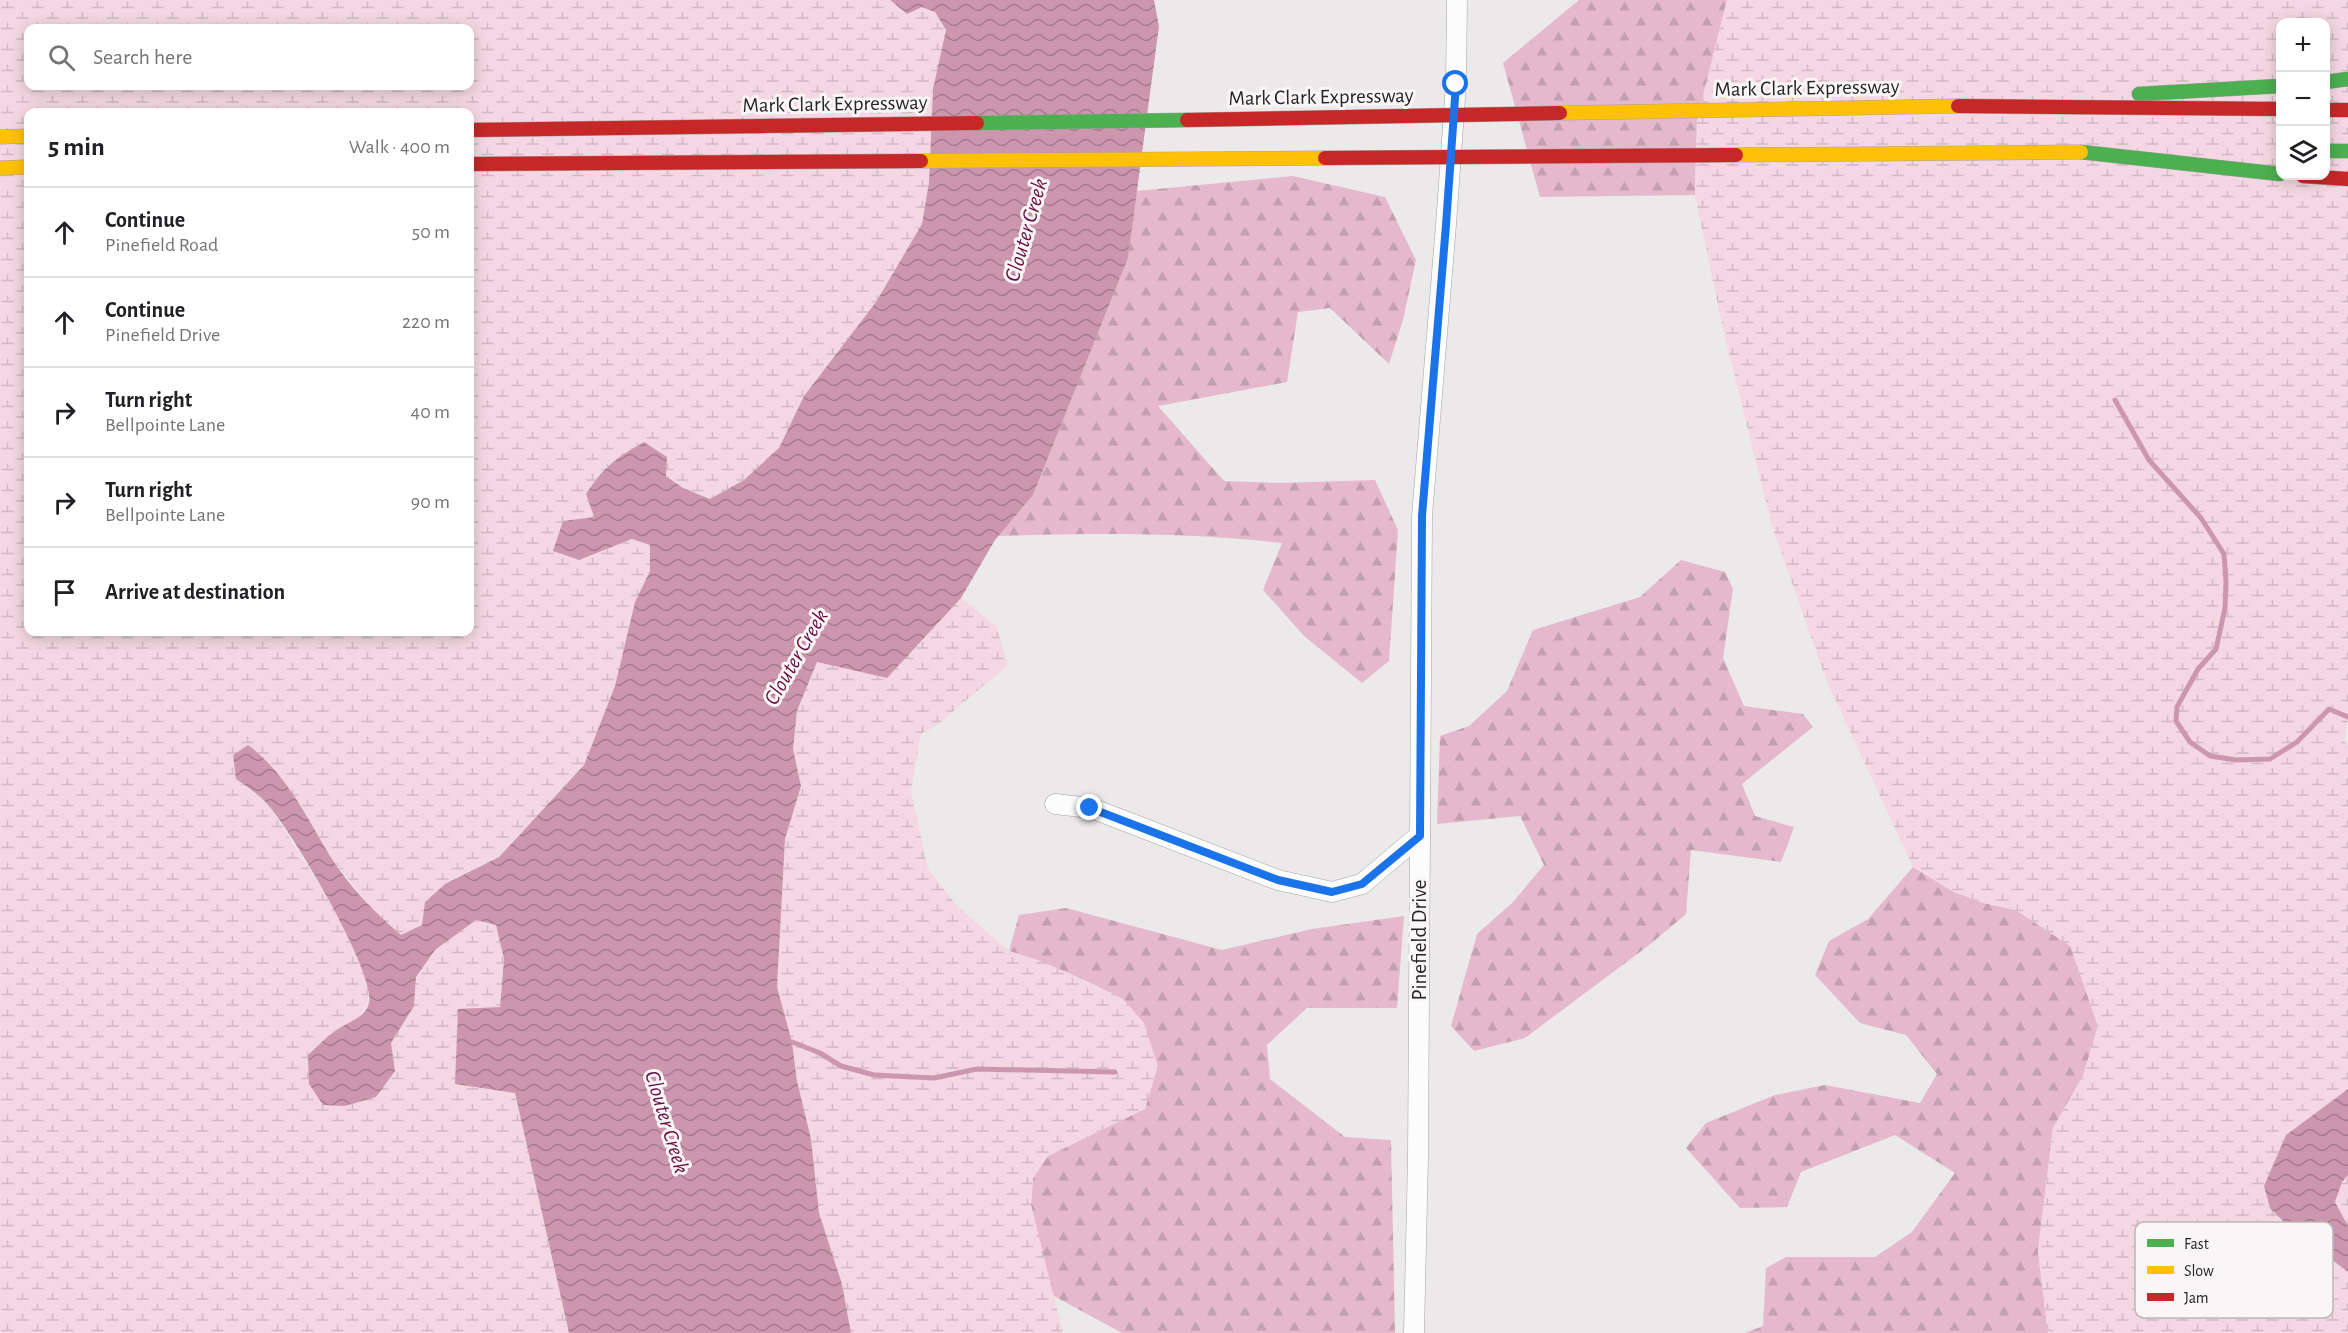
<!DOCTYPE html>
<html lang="en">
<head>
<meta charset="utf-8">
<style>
  :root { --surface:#fff; --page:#f6f6f6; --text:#202124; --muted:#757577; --line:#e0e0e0 }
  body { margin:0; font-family:"Alegreya Sans",sans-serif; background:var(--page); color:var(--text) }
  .controls { position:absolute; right:18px; top:18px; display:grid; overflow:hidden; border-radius:12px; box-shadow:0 3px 15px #0003 }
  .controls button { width:54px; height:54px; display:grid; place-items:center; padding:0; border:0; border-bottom:2px solid var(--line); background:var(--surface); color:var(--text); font:30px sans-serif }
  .stop { position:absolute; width:18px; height:18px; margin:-14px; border:4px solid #1a73e8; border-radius:50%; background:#fff }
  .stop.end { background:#1a73e8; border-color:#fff; box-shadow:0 2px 6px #0008 }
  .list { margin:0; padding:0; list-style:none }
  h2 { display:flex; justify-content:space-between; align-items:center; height:78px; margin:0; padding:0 24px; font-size:26px }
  h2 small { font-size:20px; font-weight:400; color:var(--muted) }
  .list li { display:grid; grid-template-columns:39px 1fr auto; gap:18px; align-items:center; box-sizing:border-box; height:90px; padding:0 24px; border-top:2px solid var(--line) }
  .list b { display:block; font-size:22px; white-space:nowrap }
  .list p { margin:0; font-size:20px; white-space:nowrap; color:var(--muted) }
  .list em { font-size:20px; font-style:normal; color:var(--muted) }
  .icon { flex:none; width:33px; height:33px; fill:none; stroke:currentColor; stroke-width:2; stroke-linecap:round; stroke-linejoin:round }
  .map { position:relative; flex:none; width:2348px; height:1333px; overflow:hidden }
  .search { position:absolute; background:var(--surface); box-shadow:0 3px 15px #0003; left:24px; top:24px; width:450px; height:66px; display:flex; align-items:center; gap:15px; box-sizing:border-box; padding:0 21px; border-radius:12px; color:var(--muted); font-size:22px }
  .panel { position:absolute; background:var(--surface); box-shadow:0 3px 15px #0003; left:24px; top:108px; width:450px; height:528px; border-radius:12px }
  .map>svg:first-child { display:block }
  .forest { fill:url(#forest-firs) }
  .wetland { fill:url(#wetland-marsh); fill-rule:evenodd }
  .water { fill:url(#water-waves) }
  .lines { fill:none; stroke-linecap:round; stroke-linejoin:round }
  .stream { stroke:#cc97ae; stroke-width:5 }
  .street-casing { stroke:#a4a2a3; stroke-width:21 }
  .fast-casing { stroke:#a4a2a3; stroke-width:15 }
  .slow-casing { stroke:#a4a2a3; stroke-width:15 }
  .jam-casing { stroke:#a4a2a3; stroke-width:15 }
  .street { stroke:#fcfcfc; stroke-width:20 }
  .fast { stroke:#4caf50; stroke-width:14 }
  .slow { stroke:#ffc107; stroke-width:14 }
  .jam { stroke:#c62828; stroke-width:14 }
  .slow-bridge-casing { stroke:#a4a2a3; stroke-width:15; stroke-linecap:butt }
  .jam-bridge-casing { stroke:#a4a2a3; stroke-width:15; stroke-linecap:butt }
  .slow-bridge { stroke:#ffc107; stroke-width:14 }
  .jam-bridge { stroke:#c62828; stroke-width:14 }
  .route { stroke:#1a73e8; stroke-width:8 }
  .labels { text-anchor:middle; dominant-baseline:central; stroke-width:6; stroke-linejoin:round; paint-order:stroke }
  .street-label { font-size:21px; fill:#262525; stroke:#faf5f7 }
  .water-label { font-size:22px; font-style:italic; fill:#690d40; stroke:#faf5f7 }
  .key { fill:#faf5f7; stroke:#bab7b8; stroke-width:1.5 }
  .key-label { font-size:16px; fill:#262525 }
</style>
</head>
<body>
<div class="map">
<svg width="2348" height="1333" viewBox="0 0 2348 1333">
  <defs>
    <pattern id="forest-firs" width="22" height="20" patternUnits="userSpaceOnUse" patternTransform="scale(1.5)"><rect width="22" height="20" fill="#e5b9cb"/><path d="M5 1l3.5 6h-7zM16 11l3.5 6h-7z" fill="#c49fae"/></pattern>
    <pattern id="wetland-marsh" width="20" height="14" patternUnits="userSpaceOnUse" patternTransform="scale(1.5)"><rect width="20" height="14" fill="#f4d7e2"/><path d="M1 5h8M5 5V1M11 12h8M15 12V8" fill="none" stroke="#d1b8c2"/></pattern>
    <pattern id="water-waves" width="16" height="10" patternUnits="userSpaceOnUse" patternTransform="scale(1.5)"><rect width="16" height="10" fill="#cc97ae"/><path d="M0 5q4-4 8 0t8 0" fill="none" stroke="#a57b8d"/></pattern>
  </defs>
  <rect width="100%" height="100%" fill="#ece9ea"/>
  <!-- forest -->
  <g class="forest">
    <path d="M1579 0H1727L1697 120 1695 195 1540 197 1503 63Z"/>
    <path d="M1293 176 1385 197 1416 260 1403 320 1389 364 1330 308 1298 312 1287 382 1158 406 1224 481 1281 483 1375 480 1398 530 1389 661 1362 683 1304 636 1263 590 1282 543C1186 532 1094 533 998 536L1033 495 1128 258 1136 191Z"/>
    <path d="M1681 560 1725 572 1733 589 1723 658 1744 706 1803 714 1813 727 1742 784 1755 816 1794 827 1781 862 1691 850 1686 914 1648 946 1525 1038 1474 1051 1451 1026 1477 934 1512 903 1544 865 1520 816 1437 824 1440 736 1469 726 1507 691 1533 630 1640 597Z"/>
    <path d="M1913 867 1954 892 1984 903 2016 910 2071 946 2098 1026 2083 1076 2053 1128 2038 1251 2048 1333H1745L1763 1326 1766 1268 1786 1257H1875L1912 1232 1955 1173 1895 1135 1801 1172 1787 1207 1740 1208 1686 1148 1706 1123 1775 1095 1825 1085 1920 1103 1937 1074 1906 1035 1860 1023 1815 975 1829 941 1868 919Z"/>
    <path d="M1066 908 1222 950 1312 929 1404 916 1397 1008H1307L1267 1045 1270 1079 1345 1137 1391 1140 1395 1333H1122L1052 1295 1031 1205 1033 1178 1048 1156 1144 1109 1124 1000C1087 980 1049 964 1009 951L1019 915Z"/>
  </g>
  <!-- wetland -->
  <g class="wetland">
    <path d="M0 0H890L907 14 922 7 936 12 946 30 933 89 929 182 922 224 876 302 804 396 779 448 744 480 710 499 683 488 666 476 616 458 600 473 586 494 594 517 563 521 554 551 579 560 633 539 650 544V571L635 602 615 686 584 765 498 857 445 884 425 902 422 925 401 936 377 915 331 858 301 804 236 779 268 804 326 895 356 952 367 981 369 1003 357 1020 336 1030 395 1071 391 1043 414 1006 416 977 435 950 476 920 496 925 504 959 500 1007 456 1084 515 1093 569 1333H0ZM28 28H470V86H28ZM28 112H470V632H28Z"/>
    <path d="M1727 0H2348V716L2344 740 2348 746V1089L2286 1135 2264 1186 2270 1208 2288 1226 2348 1272V1333H2048L2038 1251 2053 1128 2083 1076 2098 1026 2070 946 2016 910 1984 903 1954 891 1913 867 1827 682 1772 526 1722 325 1695 195 1697 120ZM2280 22H2326V176H2280Z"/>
    <path d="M961 598 996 626 1008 665 936 726 921 734 911 791 928 869 957 906 1009 951 1041 961 1097 986 1124 1000 1144 1023 1158 1066 1145 1109 1048 1156 1033 1178 1031 1205 1063 1333H851L842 1284 819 1213 811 1138 797 1080 792 1042 777 987 785 839 801 786 793 749 797 711 817 662 928 632Z"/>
    <path d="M2348 1175V1226L2335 1202 2342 1182Z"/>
  </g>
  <!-- water -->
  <g class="water">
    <path d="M890 0H1154L1159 26 1128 258 1033 495 995 540 961 598 887 678 817 662 797 711 793 749 801 786 785 839 777 987 792 1042 797 1081 811 1139 819 1213 842 1284 851 1333H569L515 1093 455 1084 458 1009 500 1007 504 959 496 925 476 920 435 950 416 977 414 1006 391 1043 395 1071 376 1097 345 1106 323 1105 309 1084 308 1055C317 1047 325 1038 335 1031 347 1022 365 1019 369 1003 376 972 291 830 268 805 260 795 247 787 236 779L233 755 248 745C286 773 306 816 330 856 349 886 375 913 401 935L422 925 425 902 445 884 499 857 584 765 615 686 635 602 650 571V545L632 539 579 560 553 551 563 521 594 517 586 494C604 466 616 458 644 442L667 457 666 476 683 488 710 499 744 480 779 448 804 396 876 302 922 224 929 182 933 89 946 30 935 12 922 7 907 14Z"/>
    <path d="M2348 1089V1175L2342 1182 2335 1202 2348 1226V1272L2288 1226 2270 1208 2264 1186 2286 1135Z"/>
  </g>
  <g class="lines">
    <!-- stream -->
    <g class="stream">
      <path d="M2115 400 2149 460 2201 518 2224 554 2226 582 2225 608 2216 649 2198 669 2177 707 2176 721 2190 742 2210 756 2236 760 2270 759 2297 742 2329 709 2348 717"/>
      <path d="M792 1042 820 1053 841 1066 874 1075 934 1078 977 1069 1115 1072"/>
    </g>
    <defs>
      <g id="street">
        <path d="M1055 804 1091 808 1278 880 1332 892 1362 884 1420 835"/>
        <path d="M1414 1333 1418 1157 1422 516 1446 225 1456 84 1457 0"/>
      </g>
      <g id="fast">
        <path d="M2326 82 2348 79"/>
        <path d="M2139 94 2280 86"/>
        <path d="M977 123 1187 120"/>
        <path d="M2326 151H2348"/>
        <path d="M2081 152 2280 174"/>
      </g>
      <g id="slow">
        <path d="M0 137 28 136"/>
        <path d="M0 168 28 167"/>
      </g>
      <g id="jam">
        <path d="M2326 110H2348"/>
        <path d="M470 130 977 123"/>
        <path d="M2303 176 2348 179"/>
      </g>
    </defs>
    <!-- street casing -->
    <use href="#street" class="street-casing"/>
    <!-- fast casing -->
    <use href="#fast" class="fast-casing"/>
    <!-- slow casing -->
    <use href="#slow" class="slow-casing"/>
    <!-- jam casing -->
    <use href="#jam" class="jam-casing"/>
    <!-- street -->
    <use href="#street" class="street"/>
    <!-- fast -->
    <use href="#fast" class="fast"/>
    <!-- slow -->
    <use href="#slow" class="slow"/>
    <!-- jam -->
    <use href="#jam" class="jam"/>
    <defs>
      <g id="slow-bridge">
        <path d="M1560 113 1958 106"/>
        <path d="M1736 155 2081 152"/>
        <path d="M921 161 1325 158"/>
      </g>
      <g id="jam-bridge">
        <path d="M1958 106 2280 109"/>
        <path d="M1187 120 1560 113"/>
        <path d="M1325 158 1736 155"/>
        <path d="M470 164 921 161"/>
      </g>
    </defs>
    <!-- slow-bridge casing -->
    <use href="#slow-bridge" class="slow-bridge-casing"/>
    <!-- jam-bridge casing -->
    <use href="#jam-bridge" class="jam-bridge-casing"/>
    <!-- slow-bridge -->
    <use href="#slow-bridge" class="slow-bridge"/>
    <!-- jam-bridge -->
    <use href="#jam-bridge" class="jam-bridge"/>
  </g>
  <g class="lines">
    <!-- route -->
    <path class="route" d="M1090 808 1278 880 1332 892 1362 884 1420 836 1422 516 1446 225 1456 84"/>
  </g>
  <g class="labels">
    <!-- street labels -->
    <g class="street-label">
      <text transform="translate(1807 88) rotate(-1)">Mark Clark Expressway</text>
      <text transform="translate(1321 97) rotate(-1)">Mark Clark Expressway</text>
      <text transform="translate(835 104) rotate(-1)">Mark Clark Expressway</text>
      <text transform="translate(1419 940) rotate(-90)">Pinefield Drive</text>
    </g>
    <!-- water labels -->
    <g class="water-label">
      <text transform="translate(1026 230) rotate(-74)">Clouter Creek</text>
      <text transform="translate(796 657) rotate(-60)">Clouter Creek</text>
      <text transform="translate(667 1122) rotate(73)">Clouter Creek</text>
    </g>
  </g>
  <!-- legend -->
  <rect x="2135" y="1222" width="198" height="96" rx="9" class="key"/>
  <rect x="2147" y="1239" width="27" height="8" fill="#4caf50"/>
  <rect x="2147" y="1266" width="27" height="8" fill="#ffc107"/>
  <rect x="2147" y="1293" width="27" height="8" fill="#c62828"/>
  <g class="key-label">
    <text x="2184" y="1249">Fast</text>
    <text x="2184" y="1276">Slow</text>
    <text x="2184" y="1303">Jam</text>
  </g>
</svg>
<div class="controls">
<button>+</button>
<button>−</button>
<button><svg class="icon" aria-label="layers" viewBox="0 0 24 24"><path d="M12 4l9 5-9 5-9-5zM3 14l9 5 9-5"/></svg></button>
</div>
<div class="stop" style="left:1456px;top:84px"></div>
<div class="stop end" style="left:1090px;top:808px"></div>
<div class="search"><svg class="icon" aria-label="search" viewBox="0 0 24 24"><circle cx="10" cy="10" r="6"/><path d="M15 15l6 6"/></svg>Search here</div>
<section class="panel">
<h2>5 min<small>Walk · 400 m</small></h2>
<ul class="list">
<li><svg class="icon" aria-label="ahead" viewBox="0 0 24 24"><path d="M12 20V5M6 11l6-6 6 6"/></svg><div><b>Continue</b><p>Pinefield Road</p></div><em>50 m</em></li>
<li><svg class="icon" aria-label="ahead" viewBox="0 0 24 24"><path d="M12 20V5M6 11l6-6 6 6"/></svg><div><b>Continue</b><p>Pinefield Drive</p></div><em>220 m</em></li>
<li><svg class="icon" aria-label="right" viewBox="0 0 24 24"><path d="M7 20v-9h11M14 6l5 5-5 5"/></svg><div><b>Turn right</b><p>Bellpointe Lane</p></div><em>40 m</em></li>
<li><svg class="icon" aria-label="right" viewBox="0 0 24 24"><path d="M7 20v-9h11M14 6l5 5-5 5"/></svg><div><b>Turn right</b><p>Bellpointe Lane</p></div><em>90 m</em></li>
<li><svg class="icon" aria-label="arrive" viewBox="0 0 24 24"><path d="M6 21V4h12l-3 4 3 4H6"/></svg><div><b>Arrive at destination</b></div></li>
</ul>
</section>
</div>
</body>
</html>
